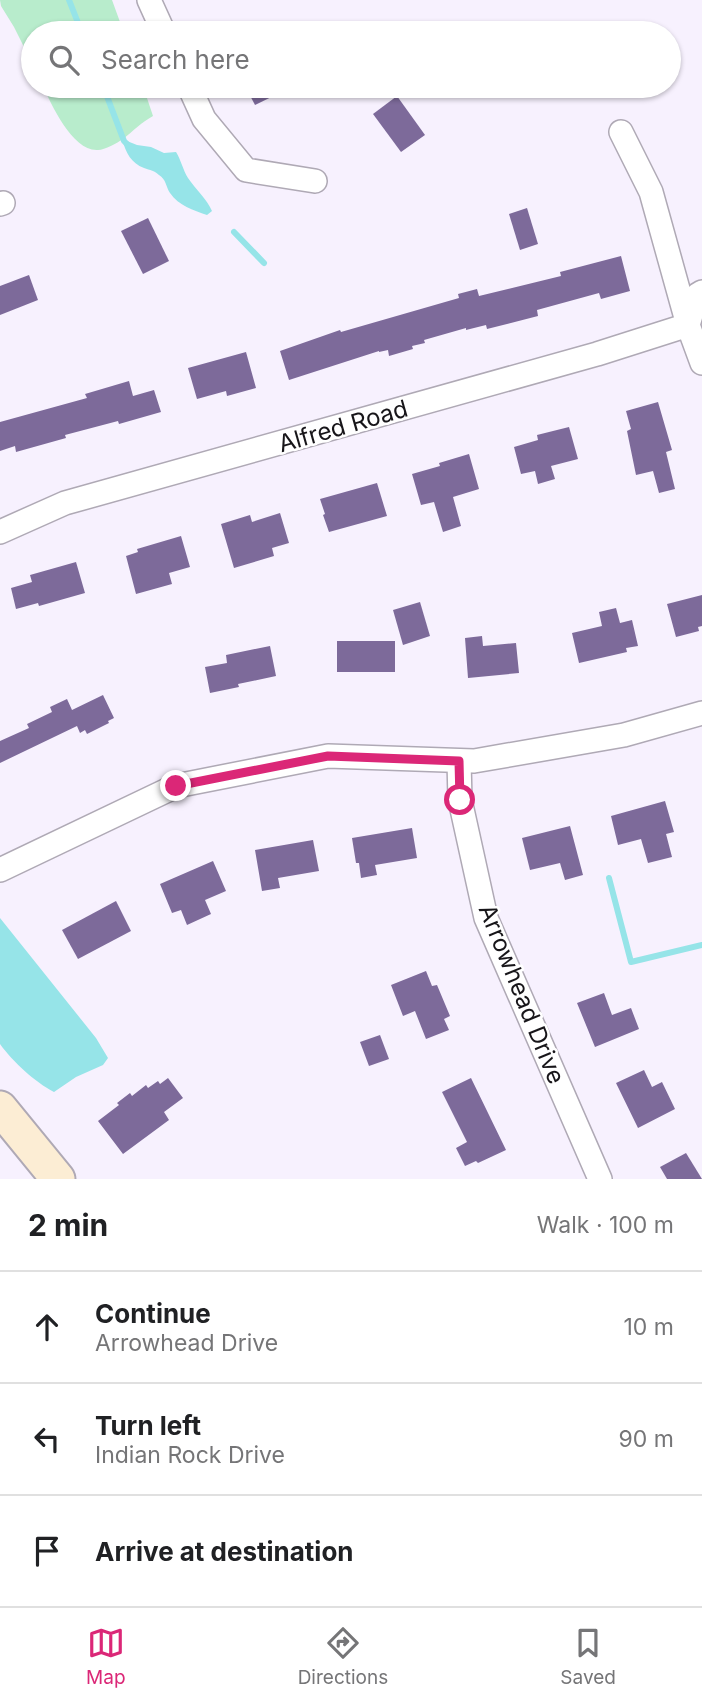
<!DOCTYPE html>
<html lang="en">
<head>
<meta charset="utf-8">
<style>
  :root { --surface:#fff; --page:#f2f2f2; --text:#202124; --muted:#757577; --line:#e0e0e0; --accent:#db2777 }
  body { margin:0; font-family:Inter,sans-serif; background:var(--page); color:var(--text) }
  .stop { position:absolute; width:21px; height:21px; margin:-16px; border:5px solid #db2777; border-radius:50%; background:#fff }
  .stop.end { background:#db2777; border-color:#fff; box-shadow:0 2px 7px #0008 }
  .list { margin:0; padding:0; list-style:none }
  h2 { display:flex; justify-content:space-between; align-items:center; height:91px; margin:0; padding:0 28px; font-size:30px }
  h2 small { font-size:23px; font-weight:400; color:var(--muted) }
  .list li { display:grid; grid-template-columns:46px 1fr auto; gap:21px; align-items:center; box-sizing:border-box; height:112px; padding:0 28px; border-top:2px solid var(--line) }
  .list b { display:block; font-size:26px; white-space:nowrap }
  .list p { margin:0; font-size:23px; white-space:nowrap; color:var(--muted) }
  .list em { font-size:23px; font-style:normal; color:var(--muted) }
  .icon { flex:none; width:38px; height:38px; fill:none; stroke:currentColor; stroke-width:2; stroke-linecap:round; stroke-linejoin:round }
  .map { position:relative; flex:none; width:702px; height:1179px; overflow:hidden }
  .search { position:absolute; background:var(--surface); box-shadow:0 2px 5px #0004; left:21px; right:21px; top:21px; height:77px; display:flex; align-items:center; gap:18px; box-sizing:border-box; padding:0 24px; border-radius:38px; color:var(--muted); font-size:26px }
  .sheet { height:427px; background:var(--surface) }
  nav { display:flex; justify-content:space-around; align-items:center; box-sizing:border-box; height:98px; border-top:2px solid var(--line); background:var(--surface); font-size:19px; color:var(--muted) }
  nav a { display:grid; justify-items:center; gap:4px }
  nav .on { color:var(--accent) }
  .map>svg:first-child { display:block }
  .green { fill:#b8eccc }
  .water { fill:#96e4e8 }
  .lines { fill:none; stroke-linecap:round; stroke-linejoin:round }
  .stream { stroke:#96e4e8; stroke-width:6 }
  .building { fill:#7d6a9a }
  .street-casing { stroke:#afa9b5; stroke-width:26 }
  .secondary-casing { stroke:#afa9b5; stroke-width:37 }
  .street { stroke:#fff; stroke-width:23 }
  .secondary { stroke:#fcedd4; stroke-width:33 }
  .route { stroke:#db2777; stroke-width:9 }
  .labels { text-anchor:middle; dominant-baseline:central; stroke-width:5; stroke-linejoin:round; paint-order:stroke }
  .street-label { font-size:24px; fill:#171519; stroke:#fff }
</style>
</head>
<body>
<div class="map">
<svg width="702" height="1179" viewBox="0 0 702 1179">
  <rect width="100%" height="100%" fill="#f7f1fe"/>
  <!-- green -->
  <g class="green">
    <path d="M0 0H112L124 33H33V65L14 27 1 6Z"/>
    <path d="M43 86H143L153 116C142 122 133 131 123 139 117 143 105 150 98 150 73 152 51 104 43 86Z"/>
  </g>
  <!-- water -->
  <g class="water">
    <path d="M122 139 137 145 151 147 164 153 176 152C181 160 183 170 188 178 196 190 207 199 212 211L207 215C193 210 179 206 170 193 166 187 166 179 159 175 155 171 150 170 144 168 131 163 126 153 122 139Z"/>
    <path d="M0 918 96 1038 108 1058 103 1065 76 1077 54 1092C35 1082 13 1062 0 1044Z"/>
  </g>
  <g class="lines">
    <!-- stream -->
    <g class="stream">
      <path d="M69 0 82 33"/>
      <path d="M103 86 124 141 128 145"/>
      <path d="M234 232 264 263"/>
      <path d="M609 878 631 962 702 945"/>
    </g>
  </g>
  <!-- building -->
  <g class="building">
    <path d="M245 86H294L255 105Z"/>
    <path d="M397 96 425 135 401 152 373 114Z"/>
    <path d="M527 208 538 244 520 250 509 214Z"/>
    <path d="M148 218 169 261 143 274 121 231Z"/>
    <path d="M621 256 630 291 601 299 599 293 537 310 538 316 487 329 486 325 466 330V328L424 340 425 343 412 346 413 349 389 356 388 350 379 352V351L289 380 280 351 340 330 341 332 459 298 458 294 477 289 479 296 561 276 560 272Z"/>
    <path d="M29 275 38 300 0 315V286Z"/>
    <path d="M246 352 256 388 227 396 226 391 197 399 188 368Z"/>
    <path d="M129 381 133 396 154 390 161 412 119 424 118 421 65 435 66 438 16 452 15 446 0 451V422L87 398 85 394Z"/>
    <path d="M658 402 672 450 666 452 675 489 659 493 653 471 636 475 627 431 631 429 626 411Z"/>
    <path d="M569 427 578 459 551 466 555 479 538 484 535 471 521 474 514 447 538 440 537 435Z"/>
    <path d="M469 454 479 489 453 497 461 526 443 532 434 502 421 505 412 474 440 466 439 463Z"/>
    <path d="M377 483 387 516 329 532 323 515 325 514 320 499Z"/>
    <path d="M280 513 289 543 272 548 274 556 234 568 221 524 250 515 252 522Z"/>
    <path d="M181 536 190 567 169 573 172 584 136 594 126 556 138 552 137 549Z"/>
    <path d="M76 562 85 593 39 606 38 603 16 609 11 588 32 582 30 575Z"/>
    <path d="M702 595V626L698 627 699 631 676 637 667 604Z"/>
    <path d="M420 602 430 636 403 645 393 610Z"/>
    <path d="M616 608 620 623 632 620 638 646 626 648 627 652 579 663 572 633 602 626 599 612Z"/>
    <path d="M482 636 483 646 516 643 519 673 468 678 465 638Z"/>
    <rect x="337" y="641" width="58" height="31"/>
    <path d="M270 646 276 676 238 684 239 687 210 693 205 667 227 663 226 655Z"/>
    <path d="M103 695 114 718 108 721 109 723 87 734 85 730 80 733 77 726 0 763V741L29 728 27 724 52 712 50 707 67 699 72 710Z"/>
    <path d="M665 801 674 832 666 834 672 857 648 863 641 839 618 845 611 816Z"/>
    <path d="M570 826 583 875 565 880 560 863 530 870 522 838Z"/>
    <path d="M412 828 417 858 375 865 377 875 361 878 359 863H356L352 838Z"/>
    <path d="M313 840 319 871 278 878 280 888 262 891 255 850Z"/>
    <path d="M213 861 226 891 205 900 211 914 187 925 181 910 172 913 160 884Z"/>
    <path d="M116 901 131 931 78 959 62 930Z"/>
    <path d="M426 971 432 986 437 985 450 1016 444 1019 449 1030 426 1039 415 1011 403 1016 391 985Z"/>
    <path d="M604 993 612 1015 631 1008 639 1029 595 1047 577 1003Z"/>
    <path d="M380 1035 389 1059 369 1066 360 1042Z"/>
    <path d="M644 1070 652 1087 662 1082 675 1109 638 1128 616 1083Z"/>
    <path d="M168 1078 183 1098 164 1112 169 1120 123 1154 98 1121 119 1105 117 1103 130 1093 132 1096 146 1085 148 1088 158 1081 160 1084Z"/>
    <path d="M471 1078 506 1150 478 1163 476 1161 465 1166 456 1148 467 1142 442 1092Z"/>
    <path d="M686 1153 702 1179H667L660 1167Z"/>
  </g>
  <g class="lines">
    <defs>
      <g id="street">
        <path d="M149 0 164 33"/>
        <path d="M189 86 204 119 246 170 315 181"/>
        <path d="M621 132 651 192 688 325 702 363"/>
        <path d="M0 204 3 203"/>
        <path d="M0 532 65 503 597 354 688 325 697 295 702 292"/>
        <path d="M459 761 460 800 486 918 600 1179"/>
        <path d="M0 870 176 786 328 756 474 761 624 735 702 713"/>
      </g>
      <path id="secondary" d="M0 1108 58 1179"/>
    </defs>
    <!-- street casing -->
    <use href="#street" class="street-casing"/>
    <!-- secondary casing -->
    <use href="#secondary" class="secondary-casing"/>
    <!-- street -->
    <use href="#street" class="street"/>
    <!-- secondary -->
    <use href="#secondary" class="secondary"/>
  </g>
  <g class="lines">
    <!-- route -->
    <path class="route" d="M176 786 328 756 459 761 460 800"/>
  </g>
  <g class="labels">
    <!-- street labels -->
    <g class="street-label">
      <text transform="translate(343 426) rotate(-16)">Alfred Road</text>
      <text transform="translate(522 994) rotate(68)">Arrowhead Drive</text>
    </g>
  </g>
</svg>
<div class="stop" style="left:460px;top:800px"></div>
<div class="stop end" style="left:176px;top:786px"></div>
<div class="search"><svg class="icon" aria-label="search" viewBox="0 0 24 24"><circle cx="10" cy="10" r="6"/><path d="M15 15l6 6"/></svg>Search here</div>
</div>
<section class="sheet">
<h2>2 min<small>Walk · 100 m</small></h2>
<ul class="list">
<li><svg class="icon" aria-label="ahead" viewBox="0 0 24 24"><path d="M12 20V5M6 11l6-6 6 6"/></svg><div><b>Continue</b><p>Arrowhead Drive</p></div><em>10 m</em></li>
<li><svg class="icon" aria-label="left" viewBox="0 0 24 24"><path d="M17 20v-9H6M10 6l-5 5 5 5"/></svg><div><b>Turn left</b><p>Indian Rock Drive</p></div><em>90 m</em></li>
<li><svg class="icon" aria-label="arrive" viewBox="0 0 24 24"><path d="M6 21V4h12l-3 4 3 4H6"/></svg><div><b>Arrive at destination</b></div></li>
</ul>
</section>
<nav>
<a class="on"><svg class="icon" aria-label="map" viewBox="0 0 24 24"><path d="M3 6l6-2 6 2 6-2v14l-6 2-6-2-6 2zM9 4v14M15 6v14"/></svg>Map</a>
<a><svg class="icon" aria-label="directions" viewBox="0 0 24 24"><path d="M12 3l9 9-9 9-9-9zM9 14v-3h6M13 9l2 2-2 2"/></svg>Directions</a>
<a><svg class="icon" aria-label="saved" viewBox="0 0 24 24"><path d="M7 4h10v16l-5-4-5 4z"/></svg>Saved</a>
</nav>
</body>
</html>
